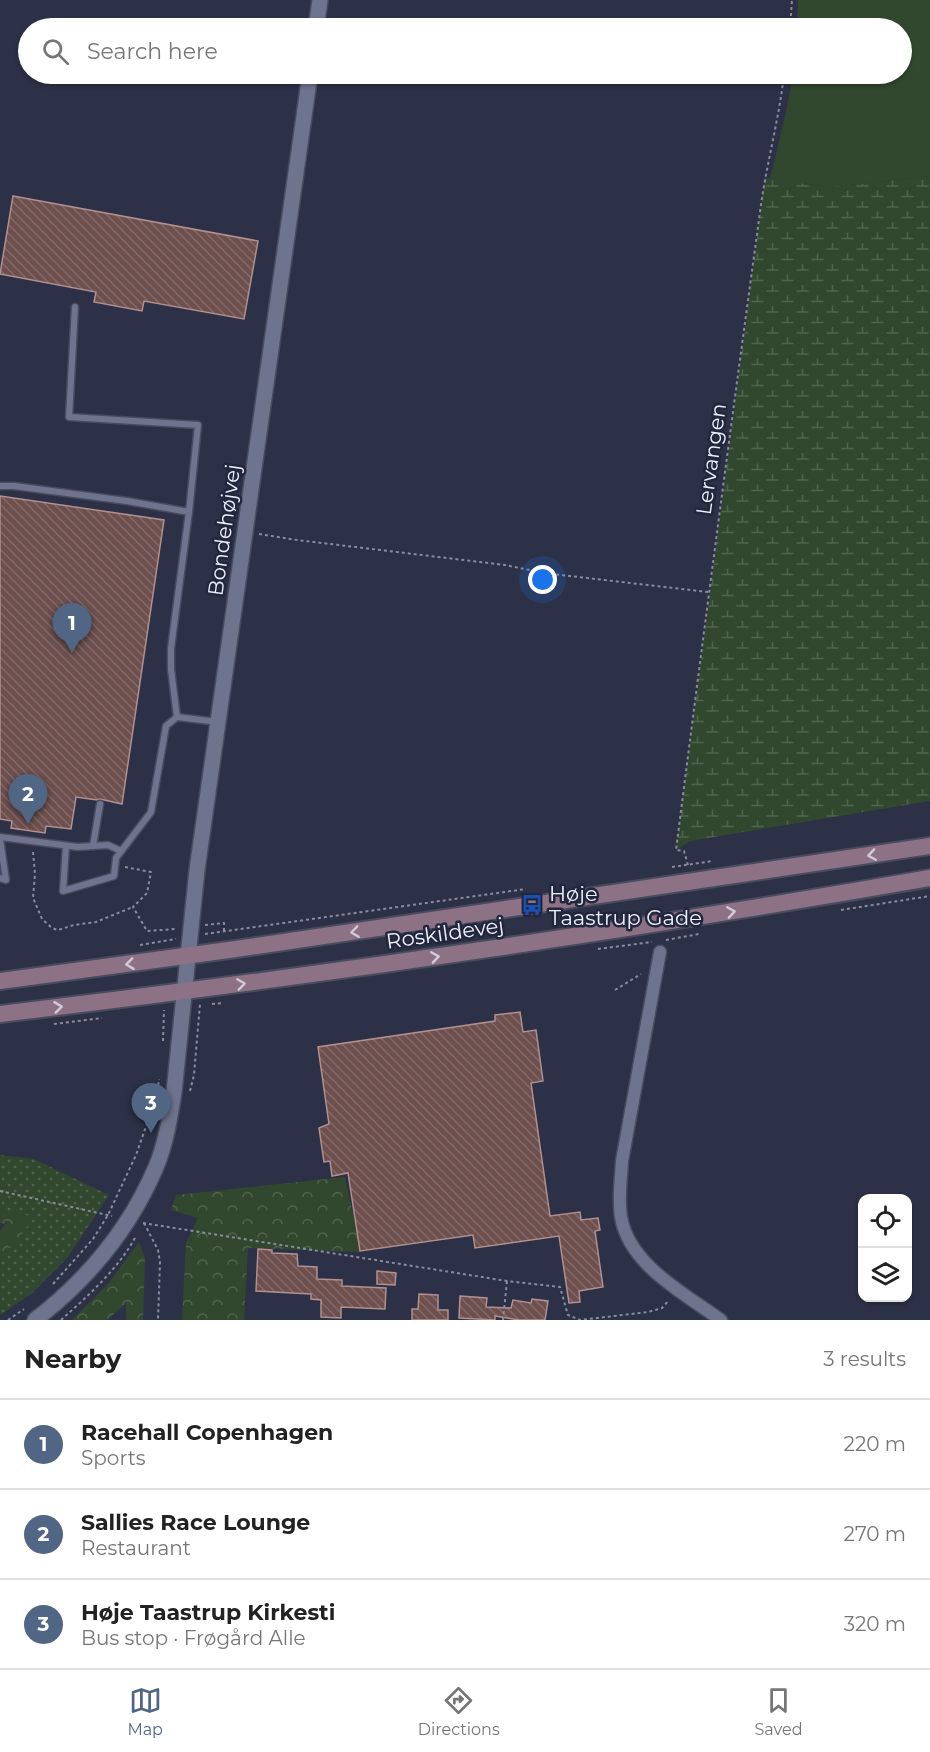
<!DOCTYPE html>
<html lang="en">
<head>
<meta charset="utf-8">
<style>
  :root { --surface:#fff; --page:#f2f2f2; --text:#222; --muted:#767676; --line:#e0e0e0; --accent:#506684 }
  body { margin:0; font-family:Montserrat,sans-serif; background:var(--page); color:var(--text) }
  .controls { position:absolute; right:18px; bottom:18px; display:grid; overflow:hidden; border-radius:12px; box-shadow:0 2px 4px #0004 }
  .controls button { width:54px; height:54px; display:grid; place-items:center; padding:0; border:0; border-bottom:2px solid var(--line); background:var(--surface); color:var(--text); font:30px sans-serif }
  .you { position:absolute; left:543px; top:580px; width:21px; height:21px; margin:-15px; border:4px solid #fff; border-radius:50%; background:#1a73e8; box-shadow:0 0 0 9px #1a73e833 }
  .badge { display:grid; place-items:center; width:39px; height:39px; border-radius:50%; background:var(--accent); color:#fff; font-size:20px; font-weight:700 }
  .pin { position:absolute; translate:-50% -50px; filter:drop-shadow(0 2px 3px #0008) }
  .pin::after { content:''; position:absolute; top:32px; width:21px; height:18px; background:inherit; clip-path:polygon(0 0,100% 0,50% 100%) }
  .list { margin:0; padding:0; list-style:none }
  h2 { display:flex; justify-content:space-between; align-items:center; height:78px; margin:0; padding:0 24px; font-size:26px }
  h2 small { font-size:20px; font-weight:400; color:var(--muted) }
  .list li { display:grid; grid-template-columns:39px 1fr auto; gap:18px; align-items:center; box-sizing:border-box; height:90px; padding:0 24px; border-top:2px solid var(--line) }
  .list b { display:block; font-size:22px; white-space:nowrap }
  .list p { margin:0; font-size:20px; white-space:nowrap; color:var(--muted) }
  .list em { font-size:20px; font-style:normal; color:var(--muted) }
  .icon { flex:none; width:33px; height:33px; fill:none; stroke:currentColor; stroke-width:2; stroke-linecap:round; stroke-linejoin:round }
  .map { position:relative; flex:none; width:930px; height:1320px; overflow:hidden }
  .search { position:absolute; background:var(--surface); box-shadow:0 2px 4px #0004; left:18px; right:18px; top:18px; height:66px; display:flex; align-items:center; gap:15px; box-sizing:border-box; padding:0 21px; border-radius:33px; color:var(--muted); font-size:22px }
  .sheet { height:348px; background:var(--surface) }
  nav { display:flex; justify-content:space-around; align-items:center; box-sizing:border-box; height:84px; border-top:2px solid var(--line); background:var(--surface); font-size:16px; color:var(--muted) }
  nav a { display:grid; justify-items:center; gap:3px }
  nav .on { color:var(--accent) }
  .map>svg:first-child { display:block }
  .grass { fill:url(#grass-dots) }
  .forest { fill:url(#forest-crowns) }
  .wetland { fill:url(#wetland-marsh) }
  .pitch { fill:#32482e }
  .building { fill:url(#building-back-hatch); stroke:#b2908f; stroke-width:1.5 }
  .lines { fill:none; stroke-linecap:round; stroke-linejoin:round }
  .service-casing { stroke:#494c5f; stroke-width:9 }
  .minor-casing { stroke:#494c5f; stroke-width:15 }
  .tertiary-casing { stroke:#494c5f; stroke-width:18 }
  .secondary-casing { stroke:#494c5f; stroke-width:20 }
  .path { stroke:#888c9d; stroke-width:2; stroke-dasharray:3 3; stroke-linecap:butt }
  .service { stroke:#6e748e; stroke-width:6 }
  .minor { stroke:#6e748e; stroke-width:12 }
  .tertiary { stroke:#6e748e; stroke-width:15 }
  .secondary { stroke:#8d7286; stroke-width:16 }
  .oneway { stroke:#d0cad9 }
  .labels { text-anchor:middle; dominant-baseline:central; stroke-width:5; stroke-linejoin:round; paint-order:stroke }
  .street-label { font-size:21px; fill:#edf0fc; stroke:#22273d }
  .poi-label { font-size:21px; fill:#edf0fc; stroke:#22273d; text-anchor:start }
</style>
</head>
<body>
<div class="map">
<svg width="930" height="1320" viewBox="0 0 930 1320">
  <defs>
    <pattern id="grass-dots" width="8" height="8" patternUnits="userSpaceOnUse" patternTransform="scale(1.5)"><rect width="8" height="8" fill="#32482e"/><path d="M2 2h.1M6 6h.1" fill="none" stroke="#50634d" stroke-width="1.8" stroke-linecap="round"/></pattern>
    <pattern id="forest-crowns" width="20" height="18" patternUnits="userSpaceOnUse" patternTransform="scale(1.5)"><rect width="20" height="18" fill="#32482e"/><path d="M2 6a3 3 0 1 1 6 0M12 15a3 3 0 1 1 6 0" fill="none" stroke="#50634d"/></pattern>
    <pattern id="wetland-marsh" width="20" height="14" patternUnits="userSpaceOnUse" patternTransform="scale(1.5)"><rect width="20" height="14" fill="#32482e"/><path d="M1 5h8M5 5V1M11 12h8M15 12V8" fill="none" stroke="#50634d"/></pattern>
    <pattern id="building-back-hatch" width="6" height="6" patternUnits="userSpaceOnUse" patternTransform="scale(1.5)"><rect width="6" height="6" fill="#6d4f4e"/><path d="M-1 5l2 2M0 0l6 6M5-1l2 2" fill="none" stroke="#826968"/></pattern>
  </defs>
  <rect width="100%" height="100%" fill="#2c3147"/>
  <!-- grass -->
  <path class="grass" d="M0 1155 34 1159 109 1195 67 1258 31 1294 0 1315V1261L34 1217 0 1210Z"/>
  <!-- forest -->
  <g class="forest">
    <path d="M345 1177 361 1252 248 1248 244 1320H182L186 1243 198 1218 171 1210 176 1195Z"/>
    <path d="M0 1210 35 1217 0 1261V1231L5 1224 0 1223Z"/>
    <path d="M139 1242 145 1258 143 1320H126V1303L107 1320H72L108 1284Z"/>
  </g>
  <!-- wetland -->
  <path class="wetland" d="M930 176V801L690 841 676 850 765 178 830 187Z"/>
  <!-- pitch -->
  <path class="pitch" d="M798 0H930V176L830 187 770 179 786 112 793 74H902V28H797Z"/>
  <!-- building -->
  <g class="building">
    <path d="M13 196 258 241 244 319 144 301 142 311 94 302 96 292 0 274Z"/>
    <path d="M0 496 164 520 122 804 100 799 97 800 76 797 71 829 46 826 45 833 11 828 12 821 0 819Z"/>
    <path d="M520 1012 523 1032 536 1030 543 1081 531 1083 550 1216 580 1212 581 1220 598 1218 600 1230 595 1231 603 1287 579 1291 580 1302 569 1303 559 1236 475 1248 473 1235 360 1251 348 1173 332 1176 330 1161 324 1162 319 1128 329 1124 318 1047 495 1021V1015Z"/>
    <path d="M258 1249 272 1250V1253L297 1254 298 1266 317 1267V1279L342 1280V1286L386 1288 385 1309 341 1307V1318L321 1317V1300L311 1299V1294L256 1291Z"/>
    <path d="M377 1271 396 1273 395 1285 377 1284Z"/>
    <path d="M419 1294 438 1295V1310H448V1320H412V1309H418Z"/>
    <path d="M460 1296 487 1298 486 1307 511 1308 513 1300 531 1303 532 1299 548 1301 545 1320H519L495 1316V1320L459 1318Z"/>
  </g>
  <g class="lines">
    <defs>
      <g id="service">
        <path d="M75 307 69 417 198 425 189 512"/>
        <path d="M0 486H14L127 501 189 512 171 648V669L177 717"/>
        <path d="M0 837 78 847 108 845 121 851"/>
        <path d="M0 839 6 880 0 878"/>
        <path d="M66 846 63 891 114 876 116 858 151 812 166 726 177 717 218 722"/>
        <path d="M93 846 100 804"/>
      </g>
      <path id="minor" d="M660 952 622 1161C621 1180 618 1198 621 1217 629 1265 685 1294 721 1320"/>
      <g id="tertiary">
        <path d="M316 28 320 0"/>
        <path d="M35 1320C87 1280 130 1228 156 1167 166 1143 170 1117 174 1092L197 870 310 74"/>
      </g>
      <g id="secondary">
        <path d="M0 981 236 949 930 846"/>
        <path d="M0 1014C311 977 621 932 930 878"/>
      </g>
    </defs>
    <!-- service casing -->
    <use href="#service" class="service-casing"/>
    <!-- minor casing -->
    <use href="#minor" class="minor-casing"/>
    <!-- tertiary casing -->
    <use href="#tertiary" class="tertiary-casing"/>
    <!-- secondary casing -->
    <use href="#secondary" class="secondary-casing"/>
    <!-- path -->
    <g class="path">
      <path d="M790 28 792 0"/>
      <path d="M259 534 297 540 505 565 544 573 708 592"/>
      <path d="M33 852 35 874 33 898 42 919 52 928 58 930 74 925 96 922 133 907"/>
      <path d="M688 865 684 851 676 850C703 637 731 424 760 212 766 165 779 120 784 74"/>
      <path d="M125 867 151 872 147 893 133 907 147 931 175 929"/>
      <path d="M672 867 713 861"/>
      <path d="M841 910 930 896"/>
      <path d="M205 925 224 923V931"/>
      <path d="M205 934 526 889"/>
      <path d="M666 940 699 934"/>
      <path d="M140 945 176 939"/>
      <path d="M598 949 652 942"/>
      <path d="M615 990 641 974"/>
      <path d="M212 1004 224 1003"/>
      <path d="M54 1024 102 1018"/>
      <path d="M163 1041 164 1010"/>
      <path d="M190 1091 194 1075 200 1004"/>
      <path d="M0 1191 112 1216"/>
      <path d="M143 1223 507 1281 560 1287 568 1315 580 1320 648 1312 662 1308 669 1300"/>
      <path d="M144 1223 158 1250 160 1262 158 1320"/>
      <path d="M53 1284 93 1239 108 1215 136 1155 157 1095 159 1079"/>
      <path d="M8 1320 24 1309"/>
      <path d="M61 1320C88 1296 119 1268 136 1236"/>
      <path d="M503 1320 507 1281"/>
    </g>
    <!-- service -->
    <use href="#service" class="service"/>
    <!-- minor -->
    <use href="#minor" class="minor"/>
    <!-- tertiary -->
    <use href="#tertiary" class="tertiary"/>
    <!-- secondary -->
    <use href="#secondary" class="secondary"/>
  </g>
  <!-- one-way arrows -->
  <defs><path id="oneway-chevron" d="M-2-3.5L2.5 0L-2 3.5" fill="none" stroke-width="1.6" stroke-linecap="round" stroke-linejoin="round" transform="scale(1.5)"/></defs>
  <g class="oneway">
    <use href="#oneway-chevron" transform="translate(872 855) rotate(171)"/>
    <use href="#oneway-chevron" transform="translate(731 912) rotate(-9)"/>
    <use href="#oneway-chevron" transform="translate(355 932) rotate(172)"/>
    <use href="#oneway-chevron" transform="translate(435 957) rotate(-9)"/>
    <use href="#oneway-chevron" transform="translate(130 964) rotate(173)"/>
    <use href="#oneway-chevron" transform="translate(241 984) rotate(-8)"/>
    <use href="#oneway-chevron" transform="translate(58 1007) rotate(-7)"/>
  </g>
  <!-- icons -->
  <defs>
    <symbol id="bus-bare" viewBox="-9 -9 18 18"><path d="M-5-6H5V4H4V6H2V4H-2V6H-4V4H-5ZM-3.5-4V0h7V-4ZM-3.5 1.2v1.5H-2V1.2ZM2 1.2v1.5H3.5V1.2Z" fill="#1a4fb4" stroke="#22273d" stroke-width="2.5" paint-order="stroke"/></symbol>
  </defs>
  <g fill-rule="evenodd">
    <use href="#bus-bare" x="517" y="890" width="30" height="30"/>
  </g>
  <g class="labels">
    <!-- street labels -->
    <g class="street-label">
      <text transform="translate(711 459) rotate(-82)">Lervangen</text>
      <text transform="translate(224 530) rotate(-82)">Bondehøjvej</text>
      <text transform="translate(445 933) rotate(-8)">Roskildevej</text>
    </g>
    <!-- poi labels -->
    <g class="poi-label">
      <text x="549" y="893">Høje<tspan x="549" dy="24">Taastrup Gade</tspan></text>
    </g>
  </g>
</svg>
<div class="controls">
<button><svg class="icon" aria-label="locate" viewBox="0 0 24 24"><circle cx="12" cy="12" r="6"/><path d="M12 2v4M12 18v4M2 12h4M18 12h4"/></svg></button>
<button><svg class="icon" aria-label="layers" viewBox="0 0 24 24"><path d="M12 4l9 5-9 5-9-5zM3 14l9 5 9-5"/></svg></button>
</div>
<div class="you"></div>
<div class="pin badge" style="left:72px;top:653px">1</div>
<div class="pin badge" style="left:28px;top:824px">2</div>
<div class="pin badge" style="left:151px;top:1133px">3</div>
<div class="search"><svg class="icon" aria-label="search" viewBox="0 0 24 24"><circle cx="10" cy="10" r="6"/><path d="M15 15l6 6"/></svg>Search here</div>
</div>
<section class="sheet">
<h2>Nearby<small>3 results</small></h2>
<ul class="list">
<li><span class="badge">1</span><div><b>Racehall Copenhagen</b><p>Sports</p></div><em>220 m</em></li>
<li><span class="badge">2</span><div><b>Sallies Race Lounge</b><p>Restaurant</p></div><em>270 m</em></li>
<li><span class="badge">3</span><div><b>Høje Taastrup Kirkesti</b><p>Bus stop · Frøgård Alle</p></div><em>320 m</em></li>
</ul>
</section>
<nav>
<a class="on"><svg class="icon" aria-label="map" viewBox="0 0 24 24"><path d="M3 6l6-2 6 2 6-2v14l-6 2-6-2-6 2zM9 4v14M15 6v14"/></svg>Map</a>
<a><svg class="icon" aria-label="directions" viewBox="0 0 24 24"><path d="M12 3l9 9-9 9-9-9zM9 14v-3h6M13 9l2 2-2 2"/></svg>Directions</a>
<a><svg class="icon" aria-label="saved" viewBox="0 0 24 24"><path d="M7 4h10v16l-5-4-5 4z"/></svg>Saved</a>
</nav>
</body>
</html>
